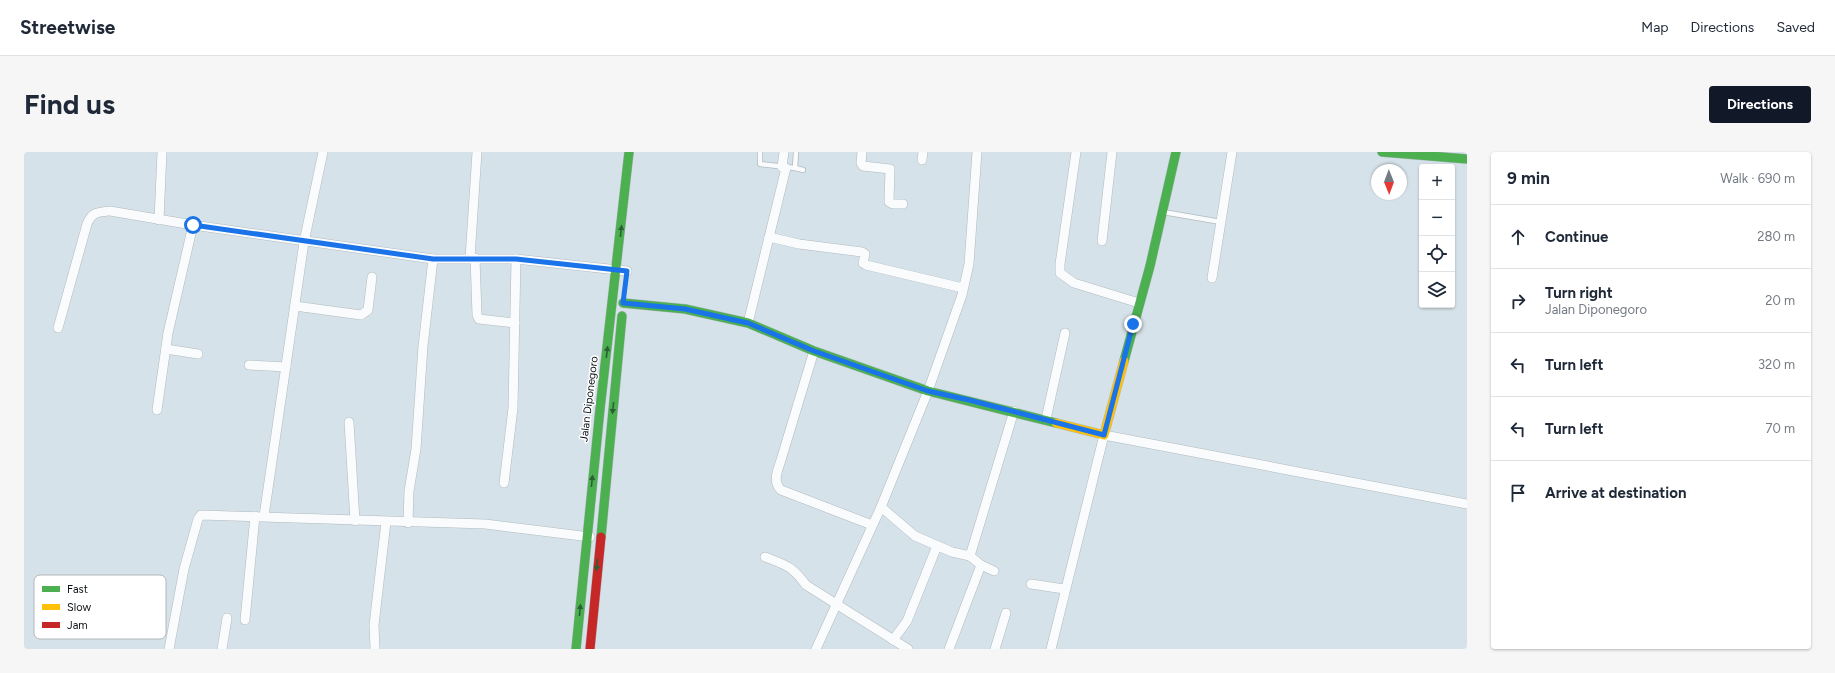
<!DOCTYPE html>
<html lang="en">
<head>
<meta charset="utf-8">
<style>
  :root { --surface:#fff; --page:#f6f6f7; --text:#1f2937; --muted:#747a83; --line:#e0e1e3; --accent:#111827 }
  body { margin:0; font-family:Figtree,sans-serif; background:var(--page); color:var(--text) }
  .controls { position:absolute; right:12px; top:12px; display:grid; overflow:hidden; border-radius:4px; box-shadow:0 1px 3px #0004 }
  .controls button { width:36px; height:36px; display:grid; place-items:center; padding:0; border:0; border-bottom:1px solid var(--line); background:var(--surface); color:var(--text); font:20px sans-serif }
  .compass { position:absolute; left:1347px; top:12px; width:36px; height:36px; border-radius:50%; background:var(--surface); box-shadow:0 1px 3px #0004; rotate:179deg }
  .stop { position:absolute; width:12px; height:12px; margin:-9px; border:3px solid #1a73e8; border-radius:50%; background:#fff }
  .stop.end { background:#1a73e8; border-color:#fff; box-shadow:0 1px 4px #0008 }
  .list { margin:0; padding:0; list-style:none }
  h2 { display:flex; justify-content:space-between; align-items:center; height:52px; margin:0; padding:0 16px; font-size:17px }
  h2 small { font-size:13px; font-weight:400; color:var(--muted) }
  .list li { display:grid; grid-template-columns:26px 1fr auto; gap:12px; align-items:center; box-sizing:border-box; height:64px; padding:0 16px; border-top:1px solid var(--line) }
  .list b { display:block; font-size:15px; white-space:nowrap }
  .list p { margin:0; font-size:13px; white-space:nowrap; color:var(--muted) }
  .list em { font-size:13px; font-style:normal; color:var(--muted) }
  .icon { flex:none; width:22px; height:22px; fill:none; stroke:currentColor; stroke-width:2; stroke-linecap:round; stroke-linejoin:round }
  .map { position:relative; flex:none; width:1443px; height:497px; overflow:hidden; border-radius:4px }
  header { display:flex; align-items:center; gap:24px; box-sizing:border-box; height:56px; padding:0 20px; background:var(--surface); border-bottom:1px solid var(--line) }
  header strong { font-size:19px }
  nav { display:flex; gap:22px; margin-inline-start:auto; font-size:14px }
  .intro { display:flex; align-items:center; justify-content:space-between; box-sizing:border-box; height:96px; padding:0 24px }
  h1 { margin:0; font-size:28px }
  .button { padding:10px 18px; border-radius:4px; background:var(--accent); color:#fff; font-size:14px; font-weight:700 }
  main { display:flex; gap:24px; padding:0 24px }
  aside { flex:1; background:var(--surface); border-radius:4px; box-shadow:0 1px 3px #0004 }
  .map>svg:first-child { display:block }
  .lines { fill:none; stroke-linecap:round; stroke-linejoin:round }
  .lane-casing { stroke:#b1babf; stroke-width:6 }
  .street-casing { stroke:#b1babf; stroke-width:10 }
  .fast-casing { stroke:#b1babf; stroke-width:10 }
  .slow-casing { stroke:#b1babf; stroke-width:10 }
  .jam-casing { stroke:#b1babf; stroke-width:10 }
  .lane { stroke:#f9fbfc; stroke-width:4.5 }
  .street { stroke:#f9fbfc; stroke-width:9 }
  .fast { stroke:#4caf50; stroke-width:9 }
  .slow { stroke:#ffc107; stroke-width:9 }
  .jam { stroke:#c62828; stroke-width:9 }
  .oneway { fill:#2a6032 }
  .route { stroke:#1a73e8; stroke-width:5 }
  .labels { text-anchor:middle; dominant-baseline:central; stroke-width:3; stroke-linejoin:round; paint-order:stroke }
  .street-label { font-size:11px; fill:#091015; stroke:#fff }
  .key { fill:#fff; stroke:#b5b7b9; stroke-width:1 }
  .key-label { font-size:11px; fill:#091015 }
</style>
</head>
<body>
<header>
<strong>Streetwise</strong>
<nav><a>Map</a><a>Directions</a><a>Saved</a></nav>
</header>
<div class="intro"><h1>Find us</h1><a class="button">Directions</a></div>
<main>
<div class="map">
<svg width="1443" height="497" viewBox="0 0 1443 497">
  <rect width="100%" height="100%" fill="#d6e2e9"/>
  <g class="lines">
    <defs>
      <g id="lane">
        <path d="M736 0V12L771 16 772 0"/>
        <path d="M771 16 779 18"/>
        <path d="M1139 60 1197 70"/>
      </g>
      <g id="street">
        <path d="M838 0 837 11 839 14 866 17 865 50 869 52H879"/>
        <path d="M1052 0 1036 112V121L1050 131 1115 151"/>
        <path d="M898 8 899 0"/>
        <path d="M758 15 760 0"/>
        <path d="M135 68 138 0"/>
        <path d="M745 85 775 92 838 100 841 102 839 111 842 113 939 136"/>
        <path d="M1078 89 1088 0"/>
        <path d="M446 106 453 0"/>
        <path d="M451 106 453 163 455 167 491 171"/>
        <path d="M1188 126 1208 0"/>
        <path d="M271 154 337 163 344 158 348 125"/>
        <path d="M724 171 762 16"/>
        <path d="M34 176 63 72C68 60 74 60 86 59L169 73 409 107H492L603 119"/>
        <path d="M142 197 174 202"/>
        <path d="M790 199 757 308C754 318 748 329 757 338L848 373"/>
        <path d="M225 213 262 215"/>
        <path d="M133 258 144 181 169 73"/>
        <path d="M1022 267 1041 181"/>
        <path d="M325 270 331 369"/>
        <path d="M480 331 489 256 492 107"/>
        <path d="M857 355 891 384 928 400 946 404 990 259"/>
        <path d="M240 364 280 90 299 0"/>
        <path d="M384 371 385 339 392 297 399 194 409 107"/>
        <path d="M741 405C762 413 768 414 782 433L884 497"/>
        <path d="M957 413 970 419"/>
        <path d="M1007 432 1040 437"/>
        <path d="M221 468 231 364"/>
        <path d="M869 488 883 469 913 394"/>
        <path d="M145 497 160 417 174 367 177 363 461 372 566 385"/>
        <path d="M198 497 203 466"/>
        <path d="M351 497 350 473 362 370"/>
        <path d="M792 497 857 355 904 239 938 143 945 112 953 0"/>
        <path d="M925 497 957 413 946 404"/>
        <path d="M971 497 982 461"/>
        <path d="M1027 497 1080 283 1443 352"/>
      </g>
      <g id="fast">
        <path d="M1358 0 1443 7"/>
        <path d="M599 151 661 157 724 171 790 199 904 239 1032 271"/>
        <path d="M1100 209 1126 114 1152 0"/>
        <path d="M577 385 598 164"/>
        <path d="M552 497 576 257 605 0"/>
      </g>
      <path id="slow" d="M1032 271 1080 283 1100 209"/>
      <path id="jam" d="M566 497 577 385"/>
    </defs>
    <!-- lane casing -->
    <use href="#lane" class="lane-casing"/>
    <!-- street casing -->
    <use href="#street" class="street-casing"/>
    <!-- fast casing -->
    <use href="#fast" class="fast-casing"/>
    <!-- slow casing -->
    <use href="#slow" class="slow-casing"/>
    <!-- jam casing -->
    <use href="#jam" class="jam-casing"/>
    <!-- lane -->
    <use href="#lane" class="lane"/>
    <!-- street -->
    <use href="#street" class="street"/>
    <!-- fast -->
    <use href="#fast" class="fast"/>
    <!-- slow -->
    <use href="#slow" class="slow"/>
    <!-- jam -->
    <use href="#jam" class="jam"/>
  </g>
  <!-- one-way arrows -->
  <defs><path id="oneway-solid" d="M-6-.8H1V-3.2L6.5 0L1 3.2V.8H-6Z"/></defs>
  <g class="oneway">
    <use href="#oneway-solid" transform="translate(597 79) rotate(-84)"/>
    <use href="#oneway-solid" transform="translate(583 200) rotate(-83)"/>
    <use href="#oneway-solid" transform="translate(589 256) rotate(96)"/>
    <use href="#oneway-solid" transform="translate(568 329) rotate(-84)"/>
    <use href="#oneway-solid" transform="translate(573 413) rotate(95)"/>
    <use href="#oneway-solid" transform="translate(556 458) rotate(-85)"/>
  </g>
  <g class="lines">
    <!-- route -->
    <path class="route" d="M169 73 409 107H492L603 119 599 151 661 157 724 171 790 199 904 239 945 248 1080 283 1109 172"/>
  </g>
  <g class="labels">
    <!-- street labels -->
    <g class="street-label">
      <text transform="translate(565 247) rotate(-83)">Jalan Diponegoro</text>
    </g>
  </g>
  <!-- legend -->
  <rect x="10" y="423" width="132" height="64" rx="6" class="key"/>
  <rect x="18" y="434" width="18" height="6" fill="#4caf50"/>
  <rect x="18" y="452" width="18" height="6" fill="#ffc107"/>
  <rect x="18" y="470" width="18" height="6" fill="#c62828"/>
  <g class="key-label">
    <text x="43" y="441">Fast</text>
    <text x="43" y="459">Slow</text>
    <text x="43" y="477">Jam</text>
  </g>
</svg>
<div class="controls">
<button>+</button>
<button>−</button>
<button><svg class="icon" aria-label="locate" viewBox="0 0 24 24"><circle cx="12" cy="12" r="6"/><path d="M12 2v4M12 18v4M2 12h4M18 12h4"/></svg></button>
<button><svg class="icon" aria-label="layers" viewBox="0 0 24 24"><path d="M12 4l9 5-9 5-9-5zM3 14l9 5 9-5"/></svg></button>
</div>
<svg class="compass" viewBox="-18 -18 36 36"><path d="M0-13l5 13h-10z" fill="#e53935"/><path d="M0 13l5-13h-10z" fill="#747a83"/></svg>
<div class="stop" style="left:169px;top:73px"></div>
<div class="stop end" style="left:1109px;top:172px"></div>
</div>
<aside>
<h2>9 min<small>Walk · 690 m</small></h2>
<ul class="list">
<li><svg class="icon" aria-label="ahead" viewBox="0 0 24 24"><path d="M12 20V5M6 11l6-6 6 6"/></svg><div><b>Continue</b></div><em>280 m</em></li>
<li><svg class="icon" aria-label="right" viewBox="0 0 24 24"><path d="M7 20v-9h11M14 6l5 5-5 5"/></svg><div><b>Turn right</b><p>Jalan Diponegoro</p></div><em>20 m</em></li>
<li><svg class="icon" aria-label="left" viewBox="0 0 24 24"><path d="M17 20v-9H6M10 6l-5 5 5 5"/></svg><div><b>Turn left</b></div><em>320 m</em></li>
<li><svg class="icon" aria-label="left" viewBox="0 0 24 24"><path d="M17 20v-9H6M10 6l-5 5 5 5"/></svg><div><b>Turn left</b></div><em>70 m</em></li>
<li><svg class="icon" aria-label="arrive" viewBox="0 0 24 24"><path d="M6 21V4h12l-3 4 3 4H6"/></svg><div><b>Arrive at destination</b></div></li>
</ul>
</aside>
</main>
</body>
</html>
